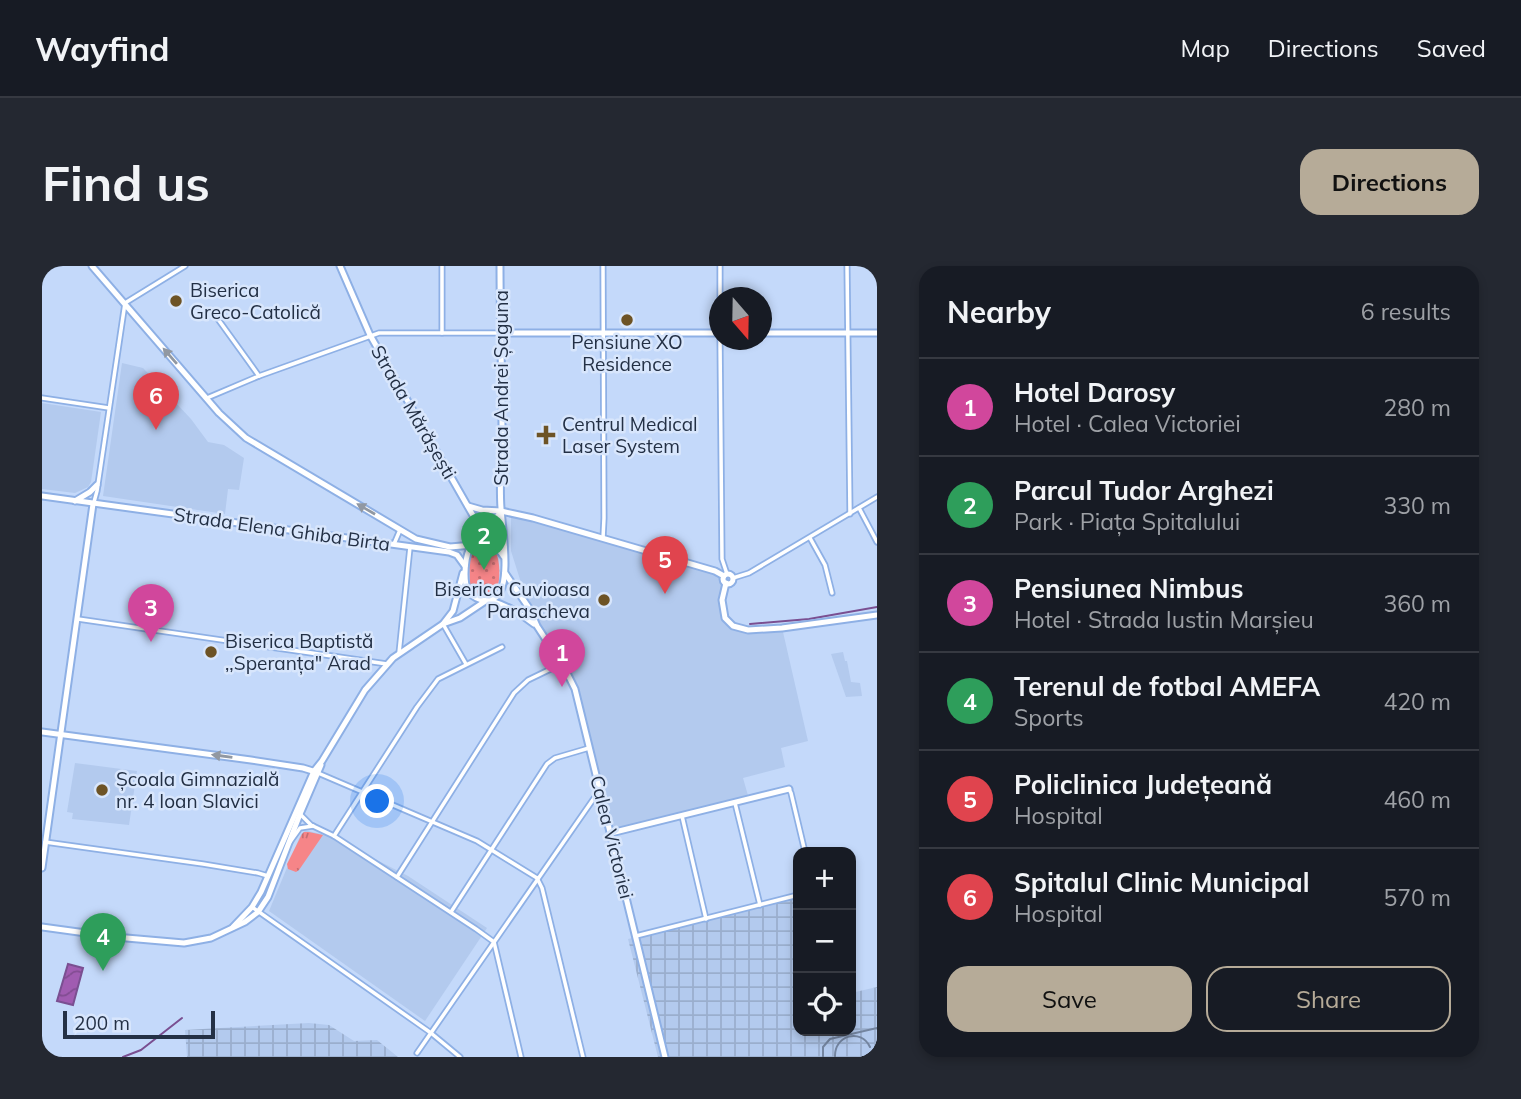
<!DOCTYPE html>
<html lang="en">
<head>
<meta charset="utf-8">
<style>
  :root { --surface:#171b24; --page:#242831; --text:#f1f3f6; --muted:#9ea1a6; --line:#363941; --accent:#b6ab98 }
  body { margin:0; font-family:Mulish,sans-serif; background:var(--page); color:var(--text) }
  .controls { position:absolute; right:21px; bottom:21px; display:grid; overflow:hidden; border-radius:14px; box-shadow:0 4px 10px #0003 }
  .controls button { width:63px; height:63px; display:grid; place-items:center; padding:0; border:0; border-bottom:2px solid var(--line); background:var(--surface); color:var(--text); font:35px sans-serif }
  .compass { position:absolute; left:667px; top:21px; width:63px; height:63px; border-radius:50%; background:var(--surface); box-shadow:0 4px 10px #0003; rotate:160deg }
  .scale { position:absolute; left:21px; bottom:18px; width:152px; box-sizing:border-box; padding-left:7px; border:4px solid #233045; border-top:0; font-size:19px; line-height:24px; white-space:nowrap; color:#233045; -webkit-text-stroke:5px #d8e6fc; paint-order:stroke }
  .you { position:absolute; left:336px; top:536px; width:24px; height:24px; margin:-18px; border:5px solid #fff; border-radius:50%; background:#1a73e8; box-shadow:0 0 0 10px #1a73e833 }
  .badge { display:grid; place-items:center; width:46px; height:46px; border-radius:50%; background:var(--accent); color:#fff; font-size:23px; font-weight:700 }
  .pin { position:absolute; translate:-50% -58px; filter:drop-shadow(0 2px 4px #0008) }
  .pin::after { content:''; position:absolute; top:37px; width:24px; height:21px; background:inherit; clip-path:polygon(0 0,100% 0,50% 100%) }
  .list { margin:0; padding:0; list-style:none }
  h2 { display:flex; justify-content:space-between; align-items:center; height:91px; margin:0; padding:0 28px; font-size:30px }
  h2 small { font-size:23px; font-weight:400; color:var(--muted) }
  .list li { display:grid; grid-template-columns:46px 1fr auto; gap:21px; align-items:center; box-sizing:border-box; height:98px; padding:0 28px; border-top:2px solid var(--line) }
  .list b { display:block; font-size:26px; white-space:nowrap }
  .list p { margin:0; font-size:23px; white-space:nowrap; color:var(--muted) }
  .list em { font-size:23px; font-style:normal; color:var(--muted) }
  .actions { display:flex; gap:14px; padding:21px 28px }
  .actions a { flex:1; padding:16px 0; border:2px solid var(--accent); border-radius:21px; text-align:center; font-size:24px; color:var(--accent) }
  .actions .main { background:var(--accent); color:#111 }
  .icon { flex:none; width:38px; height:38px; fill:none; stroke:currentColor; stroke-width:2; stroke-linecap:round; stroke-linejoin:round }
  .map { position:relative; flex:none; width:835px; height:791px; overflow:hidden; border-radius:21px }
  header { display:flex; align-items:center; gap:42px; box-sizing:border-box; height:98px; padding:0 35px; background:var(--surface); border-bottom:2px solid var(--line) }
  header strong { font-size:33px }
  nav { display:flex; gap:38px; margin-inline-start:auto; font-size:24px }
  .intro { display:flex; align-items:center; justify-content:space-between; box-sizing:border-box; height:168px; padding:0 42px }
  h1 { margin:0; font-size:49px }
  .button { padding:18px 32px; border-radius:21px; background:var(--accent); color:#111; font-size:24px; font-weight:700 }
  main { display:flex; gap:42px; padding:0 42px }
  aside { flex:1; background:var(--surface); border-radius:21px; box-shadow:0 4px 10px #0003 }
  .map>svg:first-child { display:block }
  .built { fill:#b3caee }
  .industrial { fill:url(#industrial-grid) }
  .grass { fill:url(#grass-tufts) }
  .park { fill:url(#park-dots) }
  .water { fill:url(#water-waves); stroke:#7a4f91; stroke-width:2 }
  .lines { fill:none; stroke-linecap:round; stroke-linejoin:round }
  .stream { stroke:#7a4f91; stroke-width:2 }
  .street-casing { stroke:#8eb0e5; stroke-width:7 }
  .secondary-casing { stroke:#8eb0e5; stroke-width:9 }
  .street { stroke:#fff; stroke-width:3.5 }
  .secondary { stroke:#fff; stroke-width:5 }
  .tram { stroke:#7485a0; stroke-width:2 }
  .oneway { fill:#9198a2 }
  .poi-dot { fill:#6d5325; stroke:#d8e6fc; stroke-width:2.5 }
  .labels { text-anchor:middle; dominant-baseline:central; stroke-width:5; stroke-linejoin:round; paint-order:stroke }
  .poi-label { font-size:19px; fill:#233045; stroke:#d8e6fc; text-anchor:start }
  .street-label { font-size:19px; fill:#233045; stroke:#d8e6fc }
</style>
</head>
<body>
<header>
<strong>Wayfind</strong>
<nav><a>Map</a><a>Directions</a><a>Saved</a></nav>
</header>
<div class="intro"><h1>Find us</h1><a class="button">Directions</a></div>
<main>
<div class="map">
<svg width="835" height="791" viewBox="0 0 835 791">
  <defs>
    <pattern id="industrial-grid" width="8" height="8" patternUnits="userSpaceOnUse" patternTransform="scale(1.75)"><rect width="8" height="8" fill="#b3caee"/><path d="M0 4h8M4 0v8" fill="none" stroke="#9aaecd"/></pattern>
    <pattern id="grass-tufts" width="24" height="20" patternUnits="userSpaceOnUse" patternTransform="scale(1.75)"><rect width="24" height="20" fill="#f68588"/><path d="M3 7l-1-3M5 7V3M7 7l1-3M15 17l-1-3M17 17v-4M19 17l1-3" fill="none" stroke="#c76d71"/></pattern>
    <pattern id="park-dots" width="8" height="8" patternUnits="userSpaceOnUse" patternTransform="scale(1.75)"><rect width="8" height="8" fill="#f68588"/><path d="M2 2h.1M6 6h.1" fill="none" stroke="#c76d71" stroke-width="1.8" stroke-linecap="round"/></pattern>
    <pattern id="water-waves" width="16" height="10" patternUnits="userSpaceOnUse" patternTransform="scale(1.75)"><rect width="16" height="10" fill="#a05cb1"/><path d="M0 5q4-4 8 0t8 0" fill="none" stroke="#824c92"/></pattern>
  </defs>
  <rect width="100%" height="100%" fill="#c4d9fa"/>
  <!-- built -->
  <g class="built">
    <path d="M80 97 101 102 149 153 166 176 182 179 202 192 197 224 186 223 183 248 61 230Z"/>
    <path d="M0 137 59 146 49 216 46 221 33 227 0 223Z"/>
    <path d="M469 250H471L602 284 682 310V315L684 317 681 346 691 360 687 362 709 368 741 366 766 475 739 482 743 501 701 512 707 533 569 567 533 423 487 342 469 285Z"/>
    <path d="M801 386 803 395H805L809 416 818 417 820 430 804 431 789 388Z"/>
    <path d="M33 497 95 505 87 559 30 553 31 547 25 546Z"/>
    <path d="M263 565H266L288 570 366 610 445 662 383 755 227 645 259 568Z"/>
  </g>
  <!-- industrial -->
  <g class="industrial">
    <path d="M756 631V765H809V727L835 721V791H616L586 673Z"/>
    <path d="M267 757 287 759 312 775 335 774 356 791H145L143 764Z"/>
  </g>
  <!-- grass -->
  <path class="grass" d="M262 566H267L281 569 257 604 254 606 246 603 245 598 260 568Z"/>
  <!-- park -->
  <path class="park" d="M440 280C443 280 449 281 451 282 458 287 459 314 455 322 453 326 451 327 447 329L435 328 428 321 427 295 430 285 435 281Z"/>
  <!-- water -->
  <path class="water" d="M26 698 41 702 31 739 15 735Z"/>
  <g class="lines">
    <!-- stream -->
    <g class="stream">
      <path d="M708 358 767 353 835 341"/>
      <path d="M81 791 99 784 140 752"/>
    </g>
    <defs>
      <g id="street">
        <path d="M678 0V32"/>
        <path d="M805 0 808 248"/>
        <path d="M173 49 217 110"/>
        <path d="M400 67V0"/>
        <path d="M678 74 680 293 685 308"/>
        <path d="M0 132 67 142"/>
        <path d="M165 132 217 110 337 67H458"/>
        <path d="M52 236 55 225 83 37 143 0"/>
        <path d="M817 242 835 276"/>
        <path d="M561 272 562 252 561 0"/>
        <path d="M768 272 783 299 790 327"/>
        <path d="M352 278 358 264"/>
        <path d="M691 312 707 307 835 231"/>
        <path d="M36 353 345 398"/>
        <path d="M401 358 424 398"/>
        <path d="M357 387 368 281"/>
        <path d="M276 507 435 575 495 612"/>
        <path d="M747 523 749 527 763 586"/>
        <path d="M693 537 718 639"/>
        <path d="M258 548 269 559 292 570 434 663 452 676 479 791"/>
        <path d="M640 550 664 653"/>
        <path d="M292 570 375 441 396 413 460 381"/>
        <path d="M3 576 161 598 216 607 226 610"/>
        <path d="M248 576 258 562 271 560"/>
        <path d="M355 611 472 427 486 414 519 398"/>
        <path d="M495 612 500 622 541 791"/>
        <path d="M210 641 389 767 418 791"/>
        <path d="M409 646 505 498 513 492 547 482"/>
        <path d="M594 670 756 629"/>
        <path d="M375 787 557 525"/>
      </g>
      <g id="secondary">
        <path d="M50 0 177 147 204 172 374 273 408 281 431 279"/>
        <path d="M298 0 328 69 437 260 445 269 462 281"/>
        <path d="M458 0C458 54 460 108 460 161 460 188 457 215 459 242 460 262 470 318 454 331 445 338 431 333 426 324 423 319 423 313 423 308 423 299 424 290 428 282 441 272 454 278 462 291"/>
        <path d="M458 67H678"/>
        <path d="M720 67H835"/>
        <path d="M0 230 407 286 415 289 423 300"/>
        <path d="M33 235 48 226 55 219"/>
        <path d="M426 240 440 244 459 245 491 252 673 305 682 310"/>
        <path d="M433 278 453 254 459 245"/>
        <path d="M463 307 487 342 495 360 523 403 533 423 623 791"/>
        <circle cx="686" cy="313" r="5"/>
        <path d="M684 317 680 334 683 352 691 360 706 364 740 362 835 349"/>
        <path d="M447 334C465 340 477 346 492 358"/>
        <path d="M401 358 411 345 421 307"/>
        <path d="M0 466 209 494 261 502 274 506"/>
        <path d="M569 567 747 523"/>
        <path d="M0 602 51 238"/>
        <path d="M0 661 73 671 142 677 169 672 203 656 216 646 226 631 258 548 279 499"/>
        <path d="M191 661 210 641 219 626 272 505 280 495 323 424 351 392 401 358 418 352 445 334"/>
      </g>
    </defs>
    <!-- street casing -->
    <use href="#street" class="street-casing"/>
    <!-- secondary casing -->
    <use href="#secondary" class="secondary-casing"/>
    <!-- street -->
    <use href="#street" class="street"/>
    <!-- secondary -->
    <use href="#secondary" class="secondary"/>
    <!-- tram -->
    <g class="tram">
      <path d="M781 791V781L788 773 835 762"/>
      <path d="M793 791C792 769 819 762 828 781"/>
    </g>
  </g>
  <!-- one-way arrows -->
  <defs><path id="oneway-solid" d="M-6-.8H1V-3.2L6.5 0L1 3.2V.8H-6Z" transform="scale(1.75)"/></defs>
  <g class="oneway">
    <use href="#oneway-solid" transform="translate(128 90) rotate(-131)"/>
    <use href="#oneway-solid" transform="translate(324 243) rotate(-150)"/>
    <use href="#oneway-solid" transform="translate(180 490) rotate(-172)"/>
  </g>
  <!-- markers -->
  <g class="poi-dot">
    <circle cx="134" cy="35" r="7"/>
    <circle cx="585" cy="54" r="7"/>
    <path d="M500.5 158.5h7v7h7v7h-7v7h-7v-7h-7v-7h7z"/>
    <circle cx="562" cy="334" r="7"/>
    <circle cx="169" cy="386" r="7"/>
    <circle cx="60" cy="524" r="7"/>
  </g>
  <g class="labels">
    <!-- poi labels -->
    <g class="poi-label">
      <text x="148" y="24">Biserica<tspan x="148" dy="22">Greco-Catolică</tspan></text>
      <text x="585" y="76" text-anchor="middle">Pensiune XO<tspan x="585" dy="22">Residence</tspan></text>
      <text x="520" y="158">Centrul Medical<tspan x="520" dy="22">Laser System</tspan></text>
      <text x="548" y="323" text-anchor="end">Biserica Cuvioasa<tspan x="548" dy="22">Parascheva</tspan></text>
      <text x="183" y="375">Biserica Baptistă<tspan x="183" dy="22">,,Speranța" Arad</tspan></text>
      <text x="74" y="513">Școala Gimnazială<tspan x="74" dy="22">nr. 4 Ioan Slavici</tspan></text>
    </g>
    <!-- street labels -->
    <g class="street-label">
      <text transform="translate(459 122) rotate(-90)">Strada Andrei Șaguna</text>
      <text transform="translate(372 146) rotate(60)">Strada Mărășești</text>
      <text transform="translate(240 263) rotate(8)">Strada Elena Ghiba Birta</text>
      <text transform="translate(570 571) rotate(76)">Calea Victoriei</text>
    </g>
  </g>
</svg>
<div class="controls">
<button>+</button>
<button>−</button>
<button><svg class="icon" aria-label="locate" viewBox="0 0 24 24"><circle cx="12" cy="12" r="6"/><path d="M12 2v4M12 18v4M2 12h4M18 12h4"/></svg></button>
</div>
<svg class="compass" viewBox="-18 -18 36 36"><path d="M0-13l5 13h-10z" fill="#e53935"/><path d="M0 13l5-13h-10z" fill="#9ea1a6"/></svg>
<div class="scale">200 m</div>
<div class="you"></div>
<div class="pin badge" style="left:520px;top:421px;background:#d1479c">1</div>
<div class="pin badge" style="left:442px;top:304px;background:#2e9e5b">2</div>
<div class="pin badge" style="left:109px;top:376px;background:#d1479c">3</div>
<div class="pin badge" style="left:61px;top:705px;background:#2e9e5b">4</div>
<div class="pin badge" style="left:623px;top:328px;background:#e0444e">5</div>
<div class="pin badge" style="left:114px;top:164px;background:#e0444e">6</div>
</div>
<aside>
<h2>Nearby<small>6 results</small></h2>
<ul class="list">
<li><span class="badge" style="background:#d1479c">1</span><div><b>Hotel Darosy</b><p>Hotel · Calea Victoriei</p></div><em>280 m</em></li>
<li><span class="badge" style="background:#2e9e5b">2</span><div><b>Parcul Tudor Arghezi</b><p>Park · Piața Spitalului</p></div><em>330 m</em></li>
<li><span class="badge" style="background:#d1479c">3</span><div><b>Pensiunea Nimbus</b><p>Hotel · Strada Iustin Marșieu</p></div><em>360 m</em></li>
<li><span class="badge" style="background:#2e9e5b">4</span><div><b>Terenul de fotbal AMEFA</b><p>Sports</p></div><em>420 m</em></li>
<li><span class="badge" style="background:#e0444e">5</span><div><b>Policlinica Județeană</b><p>Hospital</p></div><em>460 m</em></li>
<li><span class="badge" style="background:#e0444e">6</span><div><b>Spitalul Clinic Municipal</b><p>Hospital</p></div><em>570 m</em></li>
</ul>
<div class="actions"><a class="main">Save</a><a>Share</a></div>
</aside>
</main>
</body>
</html>
